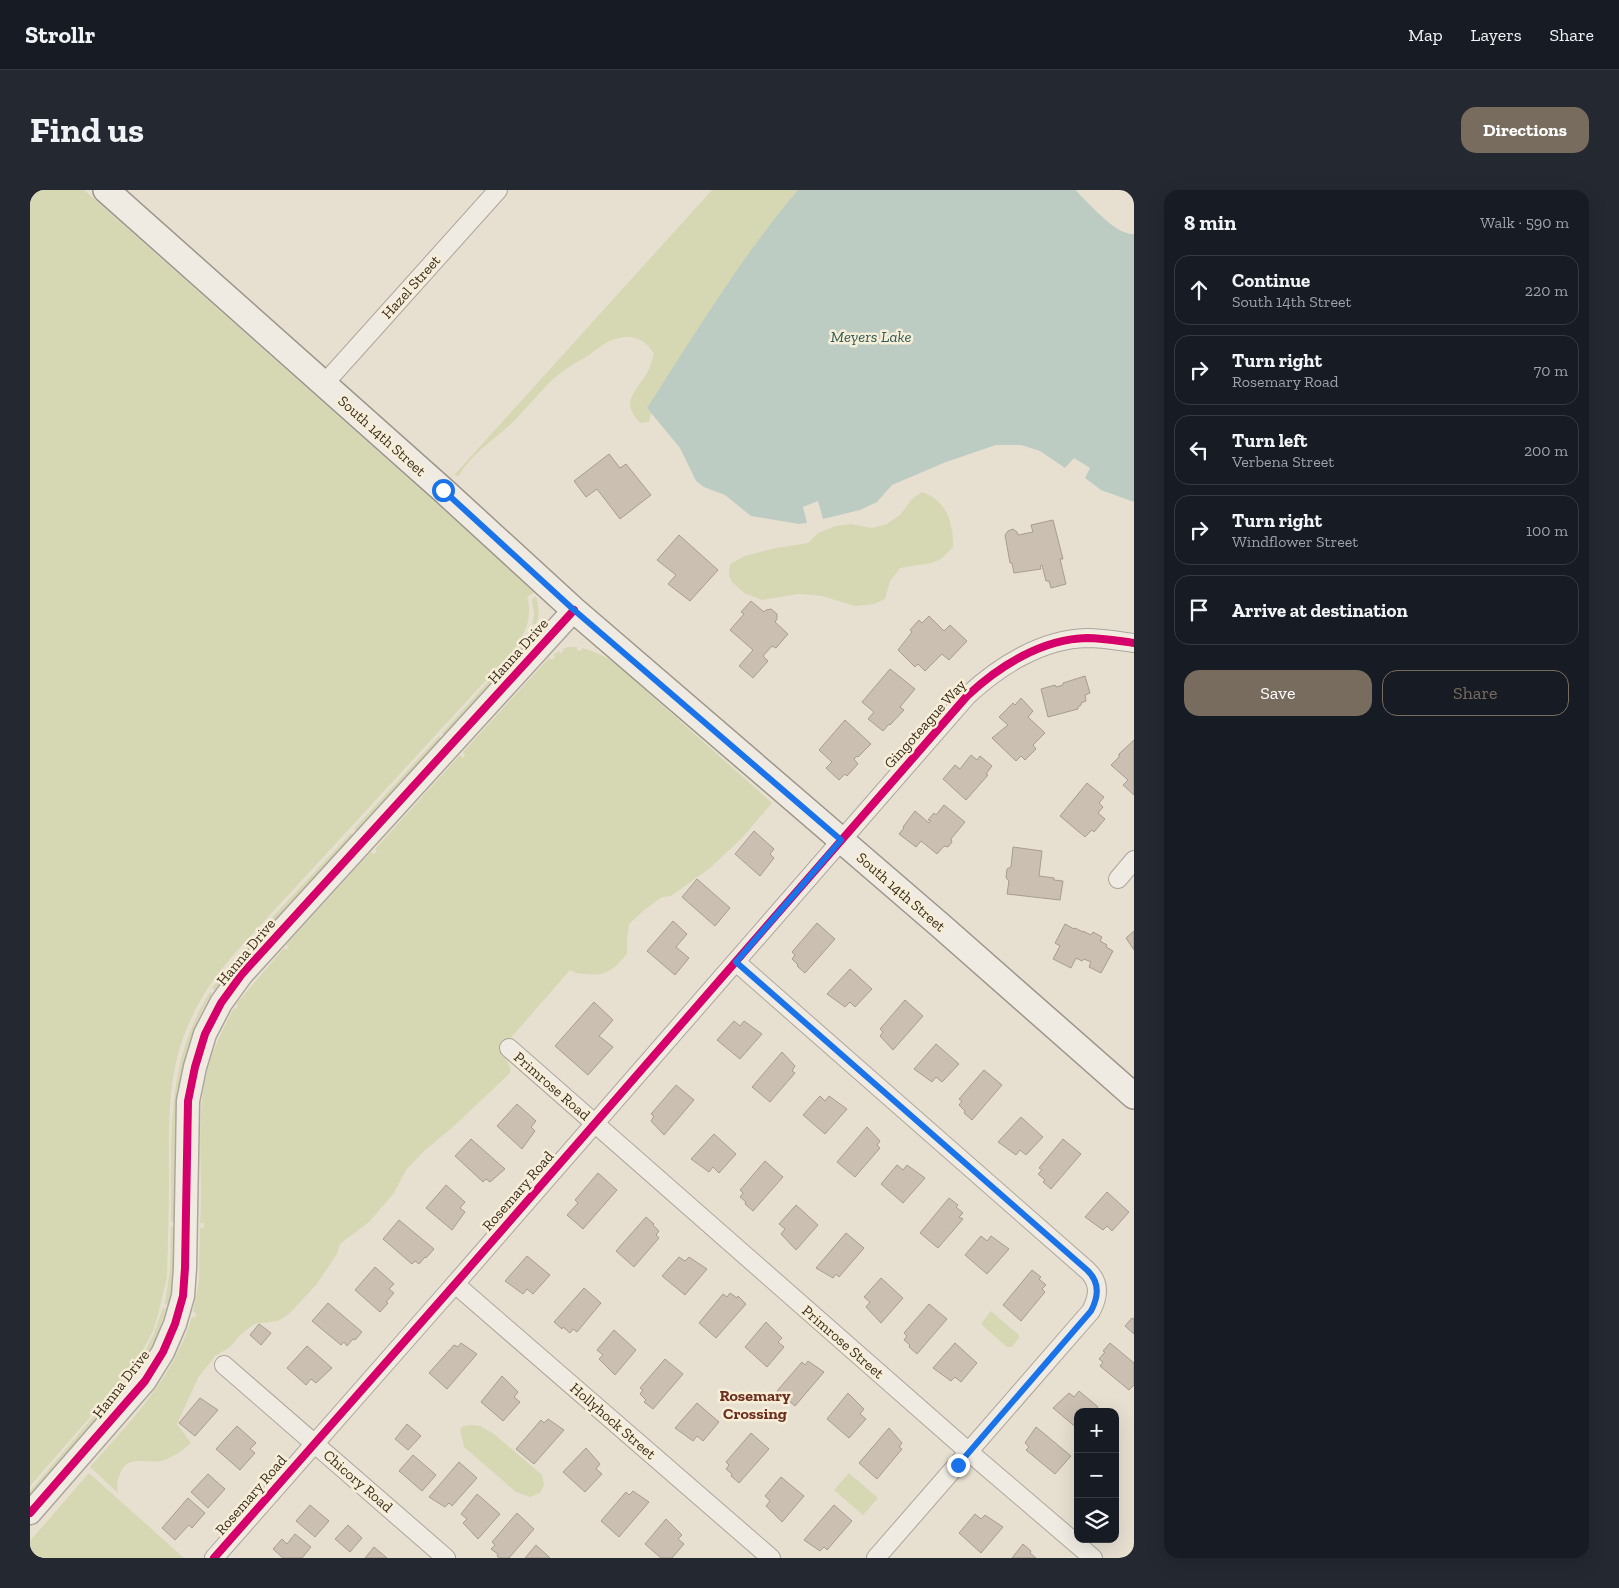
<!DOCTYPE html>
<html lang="en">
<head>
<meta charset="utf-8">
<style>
  :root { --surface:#171b24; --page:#242831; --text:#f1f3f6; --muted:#9ea1a6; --line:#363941; --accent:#786c5e }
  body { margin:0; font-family:"Zilla Slab",serif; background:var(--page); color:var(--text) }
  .controls { position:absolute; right:15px; bottom:15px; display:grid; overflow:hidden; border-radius:10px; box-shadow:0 5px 20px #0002 }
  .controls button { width:45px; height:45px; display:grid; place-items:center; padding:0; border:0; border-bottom:1px solid var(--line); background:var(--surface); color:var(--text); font:25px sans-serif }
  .stop { position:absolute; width:15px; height:15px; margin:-11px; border:4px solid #1a73e8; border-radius:50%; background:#fff }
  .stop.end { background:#1a73e8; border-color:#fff; box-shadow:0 1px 5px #0008 }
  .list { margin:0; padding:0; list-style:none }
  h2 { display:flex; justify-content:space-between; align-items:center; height:65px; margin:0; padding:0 20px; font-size:21px }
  h2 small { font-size:16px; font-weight:400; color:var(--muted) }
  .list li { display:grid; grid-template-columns:32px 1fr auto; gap:15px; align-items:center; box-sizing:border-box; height:70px; margin:0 10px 10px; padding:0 10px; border:1px solid var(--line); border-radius:15px }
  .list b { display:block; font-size:19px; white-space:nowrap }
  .list p { margin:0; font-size:16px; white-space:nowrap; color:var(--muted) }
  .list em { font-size:16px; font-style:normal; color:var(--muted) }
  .actions { display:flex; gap:10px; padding:15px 20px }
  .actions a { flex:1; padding:11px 0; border:1px solid var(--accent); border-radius:15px; text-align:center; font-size:18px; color:var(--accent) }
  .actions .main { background:var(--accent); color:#fff }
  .icon { flex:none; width:28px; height:28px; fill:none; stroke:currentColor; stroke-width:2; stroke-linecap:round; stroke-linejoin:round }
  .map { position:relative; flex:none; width:1104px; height:1368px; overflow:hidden; border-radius:15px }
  header { display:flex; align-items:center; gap:30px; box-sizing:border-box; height:70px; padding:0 25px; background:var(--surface); border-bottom:1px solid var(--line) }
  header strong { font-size:24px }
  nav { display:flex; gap:28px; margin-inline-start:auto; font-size:18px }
  .intro { display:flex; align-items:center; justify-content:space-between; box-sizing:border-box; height:120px; padding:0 30px }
  h1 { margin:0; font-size:35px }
  .button { padding:12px 22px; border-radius:15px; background:var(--accent); color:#fff; font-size:18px; font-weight:700 }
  main { display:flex; gap:30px; padding:0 30px }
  aside { flex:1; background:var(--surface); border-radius:15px; box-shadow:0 5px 20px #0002 }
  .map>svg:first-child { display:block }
  .green { fill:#d6d7b3 }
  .water { fill:#bcccc2 }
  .building { fill:#cbbfb2; stroke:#a89c90 }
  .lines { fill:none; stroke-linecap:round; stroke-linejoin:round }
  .minor-casing { stroke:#ada599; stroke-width:20 }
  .tertiary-casing { stroke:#ada599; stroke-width:25 }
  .secondary-casing { stroke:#9c958a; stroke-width:28 }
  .minor { stroke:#efebe3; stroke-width:18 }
  .tertiary { stroke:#efebe3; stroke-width:22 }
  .secondary { stroke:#efebe3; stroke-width:25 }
  .cycleway-casing { stroke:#f7eed8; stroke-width:11 }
  .cycleway { stroke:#d6006c; stroke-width:8 }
  .route { stroke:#1a73e8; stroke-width:6 }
  .labels { text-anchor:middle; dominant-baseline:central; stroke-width:5; stroke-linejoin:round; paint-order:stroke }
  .street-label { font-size:15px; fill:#3d2e20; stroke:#f7eed8 }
  .water-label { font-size:16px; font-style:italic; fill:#2f5d5a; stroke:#f7eed8 }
  .neighbourhood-label { font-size:16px; font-weight:bold; fill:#6b2e1e; stroke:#f7eed8 }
</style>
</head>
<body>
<header>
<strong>Strollr</strong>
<nav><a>Map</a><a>Layers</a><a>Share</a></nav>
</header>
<div class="intro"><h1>Find us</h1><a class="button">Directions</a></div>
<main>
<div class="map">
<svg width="1104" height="1368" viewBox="0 0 1104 1368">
  <rect width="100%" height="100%" fill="#e7e0d1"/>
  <!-- green -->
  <g class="green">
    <path d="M0 0H54L496 393 505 402 497 407C503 428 495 444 483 461L205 763C188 783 172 804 161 829 137 878 139 932 139 985 139 1019 138 1053 137 1087L128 1125 123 1141 109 1167 89 1194 0 1296Z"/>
    <path d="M682 0H768L751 21 617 218 621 223 619 232 610 233C590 211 605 203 617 183 620 177 622 170 624 164 614 146 597 143 578 152 571 155 564 162 556 167 542 175 530 182 519 193 506 206 495 220 482 233 464 250 441 264 428 287L425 284Z"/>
    <path d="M892 302C917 311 923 332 923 357L911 369 901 373 870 378 860 391 855 409 844 414 825 416 792 406 768 404 732 410 714 403 702 392 699 385 700 374 715 366 746 358 778 353 788 343 806 336 820 334 842 338 857 334 871 324 881 310Z"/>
    <path d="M506 406C509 416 510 425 506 434H503L502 437 504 439 501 445 498 444 497 447 499 449 497 453 415 545 412 543 494 452 502 436 504 425 502 409Z"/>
    <path d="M538 457H547V460L551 461 552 458C564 461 575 466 586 474L742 613 712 648 680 678 641 706 632 707 613 721 599 734 597 750V764C584 779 576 787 556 784 550 784 545 783 540 780L472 858C474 867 481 873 480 883L424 936 394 961 376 980 364 1003 340 1031 310 1054 307 1064 286 1095 259 1124 248 1131 224 1134 210 1145 200 1157 185 1166 168 1188 147 1234 161 1253C152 1261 142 1268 131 1271 116 1274 97 1264 90 1284 87 1290 86 1295 88 1303L60 1277C101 1231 144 1187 162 1127H165L166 1123 163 1122 169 1090 170 1038 174 1037V1033H170C173 990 167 946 173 903 177 872 189 845 204 818L206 819 208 816 206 814 254 758 256 760 259 757 256 755 341 662 344 664 347 661 345 659 430 565 433 568 435 565 433 562 519 468 522 470 525 467 523 465 529 461 530 463 533 462V459Z"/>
    <path d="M409 546 411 548 326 641 324 639Z"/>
    <path d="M321 643 323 645 238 738 235 735Z"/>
    <path d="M233 739 235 741 204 775 185 800 182 798 201 773Z"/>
    <path d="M180 802 182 803C138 874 145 952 145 1032H141C142 949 134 876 180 802Z"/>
    <path d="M141 1036 144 1037C144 1063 145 1089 138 1115L135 1114 140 1079Z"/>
    <path d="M133 1118 136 1119 127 1147 110 1177 107 1176 123 1146Z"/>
    <path d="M961 1121 989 1145V1148L982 1157H977L951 1134Z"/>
    <path d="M104 1179 107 1181 95 1197 0 1305V1301Z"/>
    <path d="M443 1235 450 1236 464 1244 512 1285 514 1295 510 1303 500 1307 486 1302 434 1257 430 1239 434 1236Z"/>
    <path d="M59 1283 154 1368H0V1351Z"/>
    <path d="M819 1283 848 1308 833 1325 804 1300Z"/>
  </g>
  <!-- water -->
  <path class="water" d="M768 0H1046L1051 6C1064 18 1086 45 1104 44V312L1071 300 1055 288 1060 278 1044 268 1035 278 1010 261 991 255H966L916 272 862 295 847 312 830 320 793 329 788 311 773 317 777 333 769 334 721 326 695 305 674 297 666 291 650 258 617 218C665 144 711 67 768 0Z"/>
  <!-- building -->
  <g class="building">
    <path d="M579 264 590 278 596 274 621 305 590 329 567 299 556 307 544 291Z"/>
    <path d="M1023 330 1033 369H1030L1036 394 1021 398 1019 391H1016L1012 375 1010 376 1011 379 984 383 982 373H980L975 345 978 341 983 339 987 342 988 345 1003 342 1001 335Z"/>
    <path d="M649 345 688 380 660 411 638 394 646 385 627 370Z"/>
    <path d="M721 411 734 422 736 420 741 419 747 424V429L745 432 758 444 746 458 742 456 733 466 738 471 723 488 709 476 723 460 700 440 714 424 711 422Z"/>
    <path d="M899 426 914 441 920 435 937 451 919 470 912 464 895 481 888 474 885 477 868 460 882 442 880 440 889 430 892 433Z"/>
    <path d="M860 479 885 499 870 517 874 520 860 535 859 534 853 541 838 529 844 522 832 512Z"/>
    <path d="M1055 486 1060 503 1055 505 1056 511 1051 513V515L1048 517V519L1018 527 1011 499 1025 495 1026 497 1033 495V493Z"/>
    <path d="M991 508 1003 521 998 527 1015 543 1003 555 1006 559 995 570 991 566 986 571 962 548 978 535 969 527 983 513 985 515Z"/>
    <path d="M815 530 841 554 828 567 827 566 824 569 828 574 817 586 815 584 809 590 796 578 802 572 789 560Z"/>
    <path d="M1104 550V605L1093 595 1098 590 1081 575 1089 567V564Z"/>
    <path d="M941 565 947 570 950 566 962 576 956 584 958 585 936 610 913 589 925 575 930 579Z"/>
    <path d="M1057 593 1074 607 1069 613 1073 617 1068 623 1075 629 1064 642 1062 640 1055 647 1030 626Z"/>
    <path d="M914 615 935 632 921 649 922 652 918 657 914 656 907 664 891 651 886 657 869 644 874 638 873 637 885 621 899 633 901 631 898 630 904 623 906 625Z"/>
    <path d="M724 641 744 659 740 664 744 668 730 686 705 664Z"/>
    <path d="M983 657 1012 661 1009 686 1024 688V690L1033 691 1030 710 977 704 979 691 976 688 977 679 981 677Z"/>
    <path d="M667 689 700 718 685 736 652 707Z"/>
    <path d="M643 731 657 744 646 757 659 768 645 785 617 761Z"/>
    <path d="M787 733 805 749 775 783 767 776 768 775 762 769 765 765 762 762Z"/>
    <path d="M1035 734 1044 739 1045 738 1053 742V741L1061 745 1063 742 1072 747 1070 751 1077 755 1076 757 1083 761 1071 783 1059 777 1061 772 1054 769 1052 771 1046 768 1041 778 1023 769 1030 756 1025 753Z"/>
    <path d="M1104 741V760L1096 748Z"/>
    <path d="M820 779 842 799 825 817 820 812 815 817 797 804Z"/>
    <path d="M875 810 893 826 863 860 850 846 853 842 850 839Z"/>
    <path d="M564 812 583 830 569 846 583 857 558 885 525 856Z"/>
    <path d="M704 831 710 836 714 831 732 844 710 869 687 850Z"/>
    <path d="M906 854 929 874 912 892 906 887 902 892 884 879Z"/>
    <path d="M752 862 765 876 762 881 765 883 740 912 722 897Z"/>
    <path d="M954 880 972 895 942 930 934 923 935 921 929 915 932 911 929 909Z"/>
    <path d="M646 895 664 910 634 945 621 931 624 926 621 924Z"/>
    <path d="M790 906 795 911 799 906 817 919 795 944 773 925Z"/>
    <path d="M487 914 506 931 501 937 505 941 492 959 467 936Z"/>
    <path d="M991 927 1013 947 996 965 990 960 986 965 968 952Z"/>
    <path d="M837 937 850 951 847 955 850 958 825 987 807 972Z"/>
    <path d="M684 944 706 964 689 983 683 977 679 982 661 969Z"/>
    <path d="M441 949 475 979 460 992 456 989 453 992 425 966Z"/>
    <path d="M1033 949 1051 964 1021 999 1013 992 1015 990 1008 984 1012 980 1009 978Z"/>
    <path d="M735 971 753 987 723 1021 715 1014 716 1012 710 1007 713 1003 710 1000Z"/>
    <path d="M867 975 873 980 877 975 895 988 873 1013 851 994Z"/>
    <path d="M568 983 587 1000 553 1039 537 1025 548 1013 545 1010Z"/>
    <path d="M416 995 435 1012 430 1018 435 1022 422 1040 396 1018Z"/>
    <path d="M1077 1002 1099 1022 1082 1041 1077 1036 1073 1040 1055 1027Z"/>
    <path d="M919 1008 928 1015 926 1017 933 1023 929 1027 933 1029 908 1058 890 1043Z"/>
    <path d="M766 1015 788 1035 766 1060 751 1044 755 1039 749 1034Z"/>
    <path d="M616 1027 624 1034 623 1035 629 1041 626 1045 629 1048 604 1077 586 1061Z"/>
    <path d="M369 1030 404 1059 396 1068 395 1067 389 1074 385 1071 382 1074 353 1049Z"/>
    <path d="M816 1043 834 1058 809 1087 806 1084 803 1088 786 1078Z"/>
    <path d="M951 1046 957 1051 961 1046 979 1059 957 1084 935 1065Z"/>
    <path d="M497 1066 520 1085 503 1104 497 1099 493 1104 475 1091Z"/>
    <path d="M649 1067 655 1071 659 1067 677 1079 655 1105 632 1086Z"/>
    <path d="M345 1077 364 1094 359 1099 364 1103 356 1112 358 1113 350 1122 325 1100Z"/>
    <path d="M1002 1080 1011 1087 1009 1089 1016 1095 1012 1099 1015 1102 991 1131 973 1115Z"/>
    <path d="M851 1088 873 1108 851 1133 836 1117 840 1112 834 1107Z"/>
    <path d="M554 1098 571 1113 547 1142 543 1139 540 1143 533 1137 532 1139 524 1132Z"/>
    <path d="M700 1103 707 1108 708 1106 716 1114 686 1148 669 1133 693 1104 697 1107Z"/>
    <path d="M298 1113 332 1142 325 1150 323 1149 317 1156 314 1152 311 1155 282 1131Z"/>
    <path d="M899 1114 917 1129 887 1164 879 1157 880 1155 874 1150 877 1146 874 1143Z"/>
    <path d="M1102 1128 1104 1129V1144L1095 1136Z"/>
    <path d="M736 1132 752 1148 748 1152 754 1157 737 1177 715 1157Z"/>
    <path d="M229 1134 241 1143 231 1155 220 1145Z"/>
    <path d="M584 1140 606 1160 585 1185 569 1169 573 1165 567 1160Z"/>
    <path d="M431 1153 447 1164 417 1199 399 1183 424 1155 428 1157Z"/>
    <path d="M925 1153 947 1173 931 1192 925 1187 921 1191 903 1178Z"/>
    <path d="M1080 1153 1104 1173V1195L1099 1200 1070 1176 1073 1172 1069 1169 1075 1162 1073 1161Z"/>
    <path d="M277 1156 302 1178 286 1193 281 1189 276 1195 257 1178Z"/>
    <path d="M635 1169 653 1184 623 1219 614 1212 616 1210 610 1204 613 1200 610 1198Z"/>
    <path d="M778 1171 794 1182 765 1216 747 1201 772 1172 775 1175Z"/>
    <path d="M472 1186 488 1202 484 1207 490 1212 473 1231 451 1212Z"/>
    <path d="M1049 1201 1068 1217 1064 1222H1048V1239L1023 1218 1039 1203 1044 1207Z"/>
    <path d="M818 1203 834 1219 830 1224 836 1229 819 1248 797 1229Z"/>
    <path d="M170 1208 188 1220 165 1246 149 1233Z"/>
    <path d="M667 1213 689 1232 673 1251 667 1246 663 1251 645 1238Z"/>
    <path d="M518 1229 534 1240 504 1274 486 1259 511 1230 514 1233Z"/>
    <path d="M377 1234 391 1246 378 1260 365 1249Z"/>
    <path d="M207 1236 226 1253 220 1259 225 1263 210 1280 186 1259Z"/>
    <path d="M1006 1237 1041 1266 1025 1284 996 1260 999 1257 995 1253Z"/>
    <path d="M859 1238 872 1253 869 1257 872 1259 847 1289 829 1273Z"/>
    <path d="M721 1243 739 1259 709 1293 701 1286 702 1284 696 1279 699 1275 696 1272Z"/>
    <path d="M556 1258 570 1274 566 1279 572 1284 555 1302 533 1282Z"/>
    <path d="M383 1265 406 1285 392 1301 369 1281Z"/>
    <path d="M429 1272 447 1288 422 1316 419 1313 415 1317 399 1307Z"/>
    <path d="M178 1284 195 1299 178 1318 161 1302Z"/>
    <path d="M751 1287 774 1306 752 1332 736 1316 740 1311 735 1306Z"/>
    <path d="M603 1301 619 1312 589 1347 571 1331 596 1302 599 1305Z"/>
    <path d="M447 1304 470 1324 448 1349 433 1333 437 1329 431 1324Z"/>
    <path d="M158 1308 175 1323 162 1338 159 1335 145 1350 132 1338Z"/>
    <path d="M280 1315 299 1331 285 1347 266 1331Z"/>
    <path d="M804 1315 822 1331 797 1360 794 1357 790 1361 774 1350Z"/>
    <path d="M487 1323 504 1339 479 1368H469L467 1366 468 1364 461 1359 465 1355 462 1352Z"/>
    <path d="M945 1324 951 1329 955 1325 973 1337 951 1363 929 1343Z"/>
    <path d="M636 1329 652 1345 648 1349 654 1354 642 1368H631L615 1354Z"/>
    <path d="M318 1335 332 1348 320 1362 305 1349Z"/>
    <path d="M265 1344 281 1357 272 1368H253L243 1359 252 1349 257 1354Z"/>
    <path d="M993 1354 1001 1361 1000 1363 1006 1368H982Z"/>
    <path d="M506 1355 520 1368H495Z"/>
    <path d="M344 1357 357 1368H335Z"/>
  </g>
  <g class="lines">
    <defs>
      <g id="minor">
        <path d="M294 194 468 0"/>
        <path d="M1088 689 1104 670"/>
        <path d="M706 772 1057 1080C1070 1092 1069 1106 1061 1121L846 1368"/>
        <path d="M479 858 939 1262 1063 1368"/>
        <path d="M425 1094 741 1368"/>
        <path d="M194 1175 416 1368"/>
        <path d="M184 1368 425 1094 937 506C969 476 1012 449 1057 448 1073 448 1089 451 1104 453"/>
      </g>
      <path id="tertiary" d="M0 1323 115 1191 133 1162 145 1134 153 1106 155 1078 158 911 165 877 175 844 191 813 212 784 544 420"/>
      <path id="secondary" d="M76 0 413 300 544 420 911 736 1104 906"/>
    </defs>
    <!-- minor casing -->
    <use href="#minor" class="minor-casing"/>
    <!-- tertiary casing -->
    <use href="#tertiary" class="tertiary-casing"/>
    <!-- secondary casing -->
    <use href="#secondary" class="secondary-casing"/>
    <!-- minor -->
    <use href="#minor" class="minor"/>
    <!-- tertiary -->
    <use href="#tertiary" class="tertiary"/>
    <!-- secondary -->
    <use href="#secondary" class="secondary"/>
    <defs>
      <g id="cycleway">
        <path d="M0 1323 115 1191 133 1162 145 1134 153 1106 155 1078 158 911 165 877 175 844 191 813 212 784 544 420"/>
        <path d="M184 1368 425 1094 937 506C969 476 1012 449 1057 448 1073 448 1089 451 1104 453"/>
      </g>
    </defs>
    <!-- cycleway casing -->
    <use href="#cycleway" class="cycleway-casing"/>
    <!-- cycleway -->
    <use href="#cycleway" class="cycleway"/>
  </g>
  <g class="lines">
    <!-- route -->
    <path class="route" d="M413 300 544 420 811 650 706 772 1057 1080C1070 1092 1069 1106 1061 1121L928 1275"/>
  </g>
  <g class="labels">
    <!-- street labels -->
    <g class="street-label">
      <text transform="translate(381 97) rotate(-48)">Hazel Street</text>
      <text transform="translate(352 246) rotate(42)">South 14th Street</text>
      <text transform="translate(488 461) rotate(-48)">Hanna Drive</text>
      <text transform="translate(895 534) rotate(-48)">Gingoteague Way</text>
      <text transform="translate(871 702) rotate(41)">South 14th Street</text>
      <text transform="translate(216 762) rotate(-50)">Hanna Drive</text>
      <text transform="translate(522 896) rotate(41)">Primrose Road</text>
      <text transform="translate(488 1001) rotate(-49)">Rosemary Road</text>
      <text transform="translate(813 1152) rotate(41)">Primrose Street</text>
      <text transform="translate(91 1194) rotate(-52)">Hanna Drive</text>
      <text transform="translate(583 1231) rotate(41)">Hollyhock Street</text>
      <text transform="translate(328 1291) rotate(41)">Chicory Road</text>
      <text transform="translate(221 1305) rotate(-49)">Rosemary Road</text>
    </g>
    <!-- water labels -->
    <g class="water-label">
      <text x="841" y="146">Meyers Lake</text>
    </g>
    <!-- neighbourhood labels -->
    <g class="neighbourhood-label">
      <text x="725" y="1205">Rosemary<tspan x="725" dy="18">Crossing</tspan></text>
    </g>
  </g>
</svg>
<div class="controls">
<button>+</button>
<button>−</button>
<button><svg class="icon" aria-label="layers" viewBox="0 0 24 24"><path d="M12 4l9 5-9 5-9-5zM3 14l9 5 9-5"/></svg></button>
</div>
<div class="stop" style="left:413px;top:300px"></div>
<div class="stop end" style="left:928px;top:1275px"></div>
</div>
<aside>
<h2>8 min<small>Walk · 590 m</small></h2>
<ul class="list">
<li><svg class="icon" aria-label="ahead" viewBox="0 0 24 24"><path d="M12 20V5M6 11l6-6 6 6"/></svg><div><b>Continue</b><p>South 14th Street</p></div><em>220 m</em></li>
<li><svg class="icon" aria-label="right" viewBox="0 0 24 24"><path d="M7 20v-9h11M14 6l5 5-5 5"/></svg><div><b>Turn right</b><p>Rosemary Road</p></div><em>70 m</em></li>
<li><svg class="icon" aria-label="left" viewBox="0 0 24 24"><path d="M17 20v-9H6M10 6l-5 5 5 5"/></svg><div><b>Turn left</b><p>Verbena Street</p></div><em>200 m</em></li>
<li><svg class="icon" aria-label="right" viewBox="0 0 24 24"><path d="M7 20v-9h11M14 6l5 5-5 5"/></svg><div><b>Turn right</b><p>Windflower Street</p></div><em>100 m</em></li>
<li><svg class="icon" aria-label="arrive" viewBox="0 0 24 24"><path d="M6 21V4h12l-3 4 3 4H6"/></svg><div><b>Arrive at destination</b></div></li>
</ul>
<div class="actions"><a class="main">Save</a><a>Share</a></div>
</aside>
</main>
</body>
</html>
